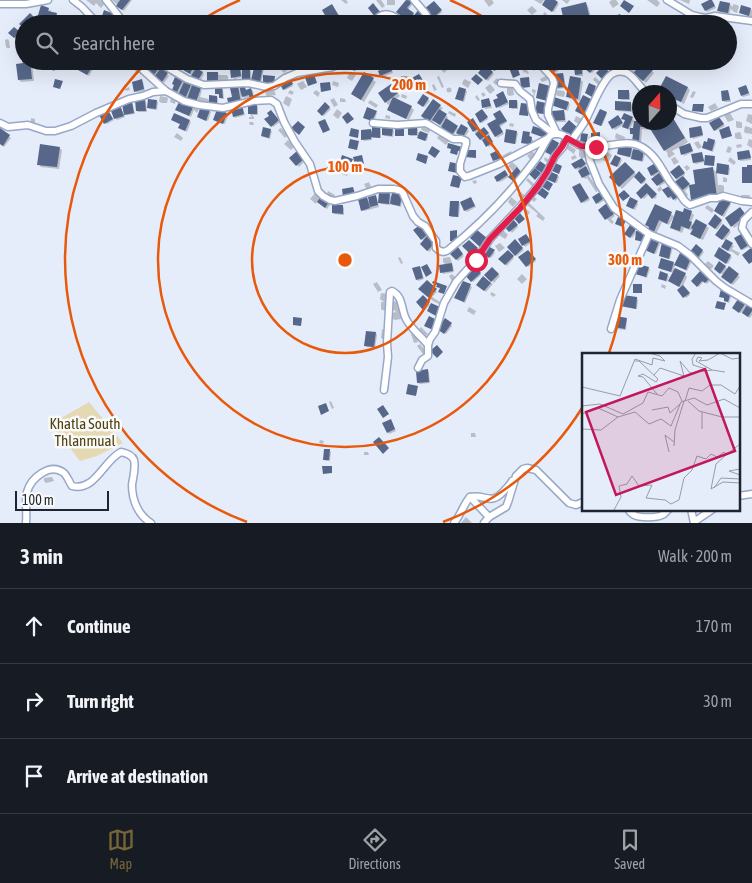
<!DOCTYPE html>
<html lang="en">
<head>
<meta charset="utf-8">
<style>
  :root { --surface:#171b24; --page:#20242c; --text:#f1f3f6; --muted:#9ea1a6; --line:#363941; --accent:#766735 }
  body { margin:0; font-family:"Asap Condensed",sans-serif; background:var(--page); color:var(--text) }
  .compass { position:absolute; left:632px; top:85px; width:45px; height:45px; border-radius:50%; background:var(--surface); box-shadow:0 5px 20px #0002; rotate:20deg }
  .scale { position:absolute; left:15px; bottom:12px; width:94px; box-sizing:border-box; padding-left:5px; border:2px solid #1e2531; border-top:0; font-size:14px; line-height:18px; white-space:nowrap; color:#1e2531; -webkit-text-stroke:4px #fafafa; paint-order:stroke }
  .stop { position:absolute; width:15px; height:15px; margin:-11px; border:4px solid #e11d48; border-radius:50%; background:#fff }
  .stop.end { background:#e11d48; border-color:#fff; box-shadow:0 1px 5px #0008 }
  .list { margin:0; padding:0; list-style:none }
  h2 { display:flex; justify-content:space-between; align-items:center; height:65px; margin:0; padding:0 20px; font-size:21px }
  h2 small { font-size:16px; font-weight:400; color:var(--muted) }
  .list li { display:grid; grid-template-columns:32px 1fr auto; gap:15px; align-items:center; box-sizing:border-box; height:75px; padding:0 20px; border-top:1px solid var(--line) }
  .list b { display:block; font-size:19px; white-space:nowrap }
  .list em { font-size:16px; font-style:normal; color:var(--muted) }
  .icon { flex:none; width:28px; height:28px; fill:none; stroke:currentColor; stroke-width:2; stroke-linecap:round; stroke-linejoin:round }
  .map { position:relative; flex:none; width:752px; height:523px; overflow:hidden }
  .search { position:absolute; background:var(--surface); box-shadow:0 5px 20px #0002; left:15px; right:15px; top:15px; height:55px; display:flex; align-items:center; gap:12px; box-sizing:border-box; padding:0 18px; border-radius:28px; color:var(--muted); font-size:19px }
  .sheet { height:290px; background:var(--surface) }
  nav { display:flex; justify-content:space-around; align-items:center; box-sizing:border-box; height:70px; border-top:1px solid var(--line); background:var(--surface); font-size:14px; color:var(--muted) }
  nav a { display:grid; justify-items:center; gap:2px }
  nav .on { color:var(--accent) }
  .map>svg:first-child { display:block }
  .green { fill:#e4d9b3 }
  .shadow { fill:#0003 }
  .building { fill:#566789 }
  .lines { fill:none; stroke-linecap:round; stroke-linejoin:round }
  .minor-casing { stroke:#98a8c8; stroke-width:9 }
  .minor { stroke:#fff; stroke-width:6 }
  .route { stroke:#e11d48; stroke-width:6 }
  .ring { fill:none; stroke:#e8590c; stroke-width:2.5 }
  .labels { text-anchor:middle; dominant-baseline:central; stroke-width:5; stroke-linejoin:round; paint-order:stroke }
  .park-label { font-size:15px; fill:#4f420e; stroke:#fafafa }
  .inset-road { fill:none; stroke:#969daa; stroke-width:1 }
  .view { fill:#c2185b; fill-opacity:0.15; stroke:#c2185b; stroke-width:2.5 }
  .inset-edge { fill:none; stroke:#1e2531; stroke-width:2.5 }
  .centre { fill:#e8590c; stroke:#fafafa; stroke-width:2.5 }
  .ring-label { font-size:15px; text-anchor:middle; font-weight:bold; fill:#e8590c; stroke:#fafafa; stroke-width:5; stroke-linejoin:round; paint-order:stroke }
</style>
</head>
<body>
<div class="map">
<svg width="752" height="523" viewBox="0 0 752 523">
  <rect width="100%" height="100%" fill="#e6edfa"/>
  <!-- green -->
  <path class="green" d="M89 402 123 443 97 456 80 461 51 424Z"/>
  <!-- shadow -->
  <g class="shadow">
    <path d="M86 0H102L105 3 101 8 96 3 94 6Z"/>
    <path d="M112 0H132L124 11Z"/>
    <path d="M341 0H346L348 2 346 4Z"/>
    <path d="M376 0H381L385 6 382 8Z"/>
    <rect x="387" y="0" width="8" height="5"/>
    <path d="M407 0H410L413 3 408 10 415 15 419 11 425 16 423 18 430 24H413L398 12Z"/>
    <path d="M484 0H492L494 3 489 7Z"/>
    <path d="M534 0H544L541 4Z"/>
    <path d="M547 0H553L559 4 554 12 545 6Z"/>
    <path d="M562 0H570L567 4Z"/>
    <path d="M612 0H616L619 4 613 8 609 2Z"/>
    <path d="M647 0H657L660 3 657 7Z"/>
    <path d="M680 0H690L689 4Z"/>
    <path d="M713 2 716 8 707 12 703 5Z"/>
    <path d="M721 2 730 4 733 7V4L737 5 739 6 737 13 734 12 731 9 729 14 720 12 719 10Z"/>
    <path d="M434 3 442 12 434 19 426 9Z"/>
    <path d="M585 3 588 6 591 17 567 23 565 20Z"/>
    <path d="M532 6 537 11 532 15 527 10Z"/>
    <path d="M48 9 51 11V13L56 14 59 17 57 24H39L37 22Z"/>
    <path d="M750 9 752 10V18L741 13Z"/>
    <path d="M545 12 551 20 549 21 543 14Z"/>
    <path d="M319 15 321 16 325 24H321L317 16Z"/>
    <path d="M538 16 542 22 540 24 536 17Z"/>
    <path d="M349 17 353 20V24H347Z"/>
    <path d="M370 17 374 19 373 24H369L367 22Z"/>
    <path d="M508 18 514 20 513 24H505V22H508Z"/>
    <path d="M393 19 396 24H385L384 22Z"/>
    <path d="M439 19 443 24H434V23Z"/>
    <path d="M481 19 484 24H477L476 21Z"/>
    <path d="M15 28 21 34 16 39 10 33Z"/>
    <path d="M8 39 9 41 10 48H7L6 47 5 40Z"/>
    <path d="M24 61H30L32 63 34 81 21 82 19 80 24 64Z"/>
    <path d="M169 61H181L176 67Z"/>
    <path d="M297 61H303L302 62 305 67 301 69Z"/>
    <path d="M307 61H331V67L319 66 316 63V67L308 66 307 64Z"/>
    <path d="M359 61 363 65 356 71 349 64Z"/>
    <path d="M364 61H372L367 65Z"/>
    <path d="M373 61H383L385 66 389 65 391 66 393 73 382 77 381 75 384 70 382 66 378 68Z"/>
    <path d="M518 61H523L524 64 523 65 529 73 527 74 526 72 524 73Z"/>
    <path d="M529 61H532L538 68 534 71 527 63Z"/>
    <path d="M543 61H552L560 69 556 73 547 63 546 64Z"/>
    <path d="M595 61 599 65 592 73 587 69Z"/>
    <path d="M616 61 619 64 612 71 606 65Z"/>
    <path d="M624 61H638L633 74 624 70Z"/>
    <path d="M153 62 169 76 164 83 147 69Z"/>
    <path d="M188 63 194 66 195 68 204 74 200 81 184 70Z"/>
    <path d="M643 63 654 73 646 83 634 73Z"/>
    <path d="M283 64 288 70 284 73 279 68Z"/>
    <path d="M442 64 447 70 444 73 439 67Z"/>
    <path d="M485 66 494 74 488 81 479 73Z"/>
    <path d="M92 67 93 69 89 76 81 71Z"/>
    <path d="M263 68 264 69 261 83 254 81 252 80Z"/>
    <path d="M581 68 583 69V76H577L576 75Z"/>
    <path d="M135 69 141 71V74L135 71Z"/>
    <path d="M239 69 241 70 242 77H243L250 70 251 72V82L243 77 234 79 233 78Z"/>
    <path d="M350 72 356 75 352 81 347 78Z"/>
    <path d="M218 73 219 75H226L228 76V83L210 82 209 81Z"/>
    <path d="M364 74 376 82 364 102 352 94Z"/>
    <path d="M563 74 564 76 566 88 558 89 556 88Z"/>
    <path d="M439 76 444 87 442 88 437 77Z"/>
    <path d="M546 76 548 80 542 82 540 79Z"/>
    <path d="M420 77 425 84 418 89 419 92 418 93 412 85Z"/>
    <path d="M595 77 603 84 601 87 593 80Z"/>
    <path d="M409 78 411 79 410 89 402 88 401 87Z"/>
    <path d="M497 78 500 81 496 85 493 82Z"/>
    <path d="M571 78 581 80 583 82 580 101 570 99 568 97Z"/>
    <path d="M666 78 688 88 690 90 684 104 677 100 675 104 670 101V92H662L660 91Z"/>
    <path d="M464 79 471 82 468 88 462 84Z"/>
    <path d="M141 81 143 82 145 91 137 92 135 91Z"/>
    <path d="M182 81 200 89 202 90 200 97 208 99 210 101 217 97 218 98V106H208L181 97 180 94 174 90Z"/>
    <path d="M291 81 293 86 285 90 284 89Z"/>
    <path d="M303 81 307 87 301 90 297 84Z"/>
    <path d="M333 81 339 83 338 87 332 85Z"/>
    <path d="M434 84 437 90 434 91 432 85Z"/>
    <path d="M490 84 495 90 490 94 485 88Z"/>
    <path d="M590 85 597 89 593 97 586 93Z"/>
    <path d="M244 86 246 91 251 90 253 91 254 100 250 97 244 98 241 94 243 105 241 106 243 108 245 115 235 118 234 116 233 98 237 87 242 92Z"/>
    <path d="M746 86 750 95 743 97 742 96Z"/>
    <path d="M129 87 130 90 126 91 125 89Z"/>
    <path d="M512 87 513 89 514 95 509 96 507 94V88Z"/>
    <circle cx="449" cy="90" r="2.5"/>
    <path d="M222 88 223 89 224 99H221L220 95 216 94Z"/>
    <path d="M394 88 400 96 395 100 411 107 414 110 409 120 391 112 393 101 388 105 386 102Z"/>
    <path d="M532 89 536 90 534 97 533 96 534 93 532 92Z"/>
    <path d="M274 90 276 95 267 96 266 95 265 91Z"/>
    <path d="M290 90 294 92 292 95 288 93Z"/>
    <path d="M316 90 320 93 318 97 313 93Z"/>
    <path d="M466 90 467 92 464 102 458 100 457 99Z"/>
    <path d="M557 90 564 91 565 93 564 97 558 96 556 95Z"/>
    <path d="M628 91 630 93V100H621L620 99Z"/>
    <path d="M693 91 696 92 693 98 690 97Z"/>
    <path d="M728 91 729 93 731 102H725L723 101 722 92Z"/>
    <path d="M483 92 486 95 483 97 481 94Z"/>
    <path d="M503 93 509 104 499 108 498 107Z"/>
    <path d="M402 94 407 96 406 99 401 97Z"/>
    <path d="M477 95 480 100 478 101 475 97Z"/>
    <path d="M160 96 166 97 168 98 167 103H161L159 101Z"/>
    <path d="M286 96 292 99 289 107 283 103Z"/>
    <path d="M424 96 430 101 425 107 419 103Z"/>
    <path d="M171 98 176 100 175 104 170 102Z"/>
    <path d="M334 98 338 105 334 107 330 100Z"/>
    <path d="M340 98 345 99 346 102H340Z"/>
    <path d="M370 100 378 105 376 108 368 103Z"/>
    <path d="M489 100 492 108 485 109 482 101Z"/>
    <path d="M590 100 592 102 584 116 578 112Z"/>
    <path d="M144 101 146 102 147 112H138L137 111Z"/>
    <path d="M156 101 158 102 157 110 150 109 148 108Z"/>
    <path d="M517 101 518 102V109H512L511 108Z"/>
    <path d="M132 103 133 105 135 114 127 115 125 114Z"/>
    <path d="M448 103 458 109 457 112 447 105Z"/>
    <path d="M569 103 570 104 568 111 554 106Z"/>
    <path d="M715 103 718 108 711 111 708 107Z"/>
    <path d="M325 104 331 109 324 116 319 111Z"/>
    <path d="M631 104 632 105V112L617 111 616 110Z"/>
    <path d="M120 106 125 117 117 120 115 118Z"/>
    <path d="M193 106 196 109V108L199 109 197 113 194 110 191 117 177 110Z"/>
    <path d="M257 106 258 107V115H252L254 117V119H249V117H252L249 113Z"/>
    <path d="M440 106 443 108 440 111 448 117 446 120 460 130 467 129 469 131 465 137 456 131 454 135 434 121 432 124 425 119Z"/>
    <path d="M337 109 342 113 338 119 333 115Z"/>
    <path d="M218 110 228 115 225 124 216 121Z"/>
    <path d="M210 111 211 112 208 121 200 118Z"/>
    <path d="M271 111 280 122 273 127 266 119 270 116Z"/>
    <path d="M449 111 456 114 455 117 448 113Z"/>
    <path d="M563 111 565 113 566 122H555L554 121Z"/>
    <path d="M729 111 734 120 728 122 723 114Z"/>
    <path d="M376 112 377 113 374 121 364 117Z"/>
    <path d="M484 112 488 119 482 123 481 122Z"/>
    <path d="M109 113 114 120 107 124 105 123Z"/>
    <path d="M502 113 507 122 500 127 504 134 497 138 496 136 498 119Z"/>
    <path d="M606 113 607 114 602 126 596 124Z"/>
    <path d="M625 114 634 120 630 129H634L648 123 650 126V128L670 122V116L674 120 688 142 680 147V148L691 146 693 152 684 156 680 147 672 151 675 154 669 158 667 155 668 154 665 150 652 130 642 129 641 144H636L634 136 631 133V131L624 127 627 121 624 120Z"/>
    <path d="M748 114 752 115V124L746 121Z"/>
    <path d="M386 115 390 116V119L385 118Z"/>
    <path d="M576 116 582 119 580 125 574 121Z"/>
    <path d="M31 118 35 119V123L31 122Z"/>
    <path d="M620 118 623 125 615 130 613 128Z"/>
    <path d="M172 120 189 121 191 122 187 132 180 128 181 125Z"/>
    <path d="M721 120 725 126 716 131 715 130Z"/>
    <path d="M474 121 481 131 485 130 490 135 488 136 494 144 489 147 483 140 482 141 474 131Z"/>
    <path d="M736 121 741 122 742 123V128H737L736 126Z"/>
    <path d="M249 122H253L254 125H250Z"/>
    <path d="M510 123 514 124 513 127 509 126Z"/>
    <path d="M422 126 430 130 429 133 423 131 428 136 427 141 420 139 419 136H410L409 134 417 128 418 129V132L427 135 421 129Z"/>
    <path d="M745 126 752 128V134L745 133 744 131Z"/>
    <path d="M379 127 381 129V138H372V140L364 141 362 139V131H373Z"/>
    <path d="M700 127 702 129 703 136 693 139 692 137Z"/>
    <path d="M281 128 288 135 285 138 278 130Z"/>
    <path d="M392 129 394 131 393 137 385 136 383 135Z"/>
    <path d="M0 130 11 138 4 147 0 144Z"/>
    <path d="M270 130 272 131 270 139 264 137 262 136Z"/>
    <path d="M516 132 518 133 516 144 507 143 505 142Z"/>
    <path d="M740 132 741 134 742 139H737L735 138V133Z"/>
    <path d="M177 133 183 138 181 141 174 137Z"/>
    <path d="M529 133 530 134V138L533 140V145L524 144 522 143Z"/>
    <path d="M616 133 625 137 624 142 615 138Z"/>
    <path d="M440 134 449 141 446 145 437 138Z"/>
    <path d="M749 139 752 140V148L747 145Z"/>
    <path d="M288 140 295 146 291 150 284 144Z"/>
    <path d="M698 141 702 147 698 149 694 143Z"/>
    <path d="M714 141 716 142 713 152 703 148Z"/>
    <path d="M568 144 576 150 574 153 575 155 566 148Z"/>
    <path d="M741 144 742 147 737 148 736 145Z"/>
    <path d="M728 146 732 148 730 153 726 152Z"/>
    <path d="M59 148 62 150 59 169 41 167 39 164Z"/>
    <path d="M631 149 634 152H643L645 154 643 162 634 160 632 158 620 155 619 154Z"/>
    <path d="M579 150H586L588 158H581L579 156Z"/>
    <path d="M511 151 512 154 505 158 502 156Z"/>
    <path d="M532 151 538 157 533 162 527 156Z"/>
    <path d="M749 151 750 153 751 160 741 161 739 160Z"/>
    <path d="M607 152 612 155 608 163 603 160Z"/>
    <path d="M297 153 305 161 299 167 291 158Z"/>
    <rect x="592" y="153" width="5" height="3"/>
    <path d="M701 153 705 162 696 164 694 163Z"/>
    <path d="M575 155 577 158 572 160 571 157Z"/>
    <path d="M676 156 675 157 679 162 674 165 671 159Z"/>
    <path d="M545 157 550 161 548 163 544 160Z"/>
    <path d="M730 157 736 162 734 165 728 161Z"/>
    <path d="M621 159 622 160 619 167 613 165Z"/>
    <path d="M583 161 586 166 585 167 590 175 589 176 595 185 598 191 596 192 587 178 585 179 578 169 577 170 576 169Z"/>
    <path d="M512 162 518 167 514 172 508 166Z"/>
    <path d="M625 163 637 175 639 173 646 181 643 184 635 176 622 189 611 177Z"/>
    <path d="M656 164 668 181 660 186 666 194 670 186 679 198 675 201 673 197 670 199 663 189 659 192 657 189 660 187 653 179 655 178 652 175Z"/>
    <path d="M687 165 690 168 687 171 684 167Z"/>
    <path d="M679 166 685 175 682 177 690 186 685 191 688 195 686 197 681 191 679 181 676 179Z"/>
    <path d="M729 167 730 168 729 175 717 173 718 185H722L724 186V194L696 203 692 199 697 185 713 169 717 173Z"/>
    <path d="M344 168 349 171 347 176 339 173 340 170 344 171Z"/>
    <path d="M506 173 509 177 500 182 498 181Z"/>
    <path d="M558 176 559 177 557 183 547 179Z"/>
    <path d="M723 177 727 178V182H723Z"/>
    <path d="M528 178 535 185 533 187 526 180Z"/>
    <path d="M476 180 477 183 474 184 472 181Z"/>
    <path d="M369 182 372 189 367 190 364 184Z"/>
    <path d="M646 185 657 196 655 199 649 194 644 199 638 193Z"/>
    <path d="M581 186 590 200 584 203 582 202Z"/>
    <path d="M328 191 335 195 333 198 327 194Z"/>
    <path d="M521 192 527 198 525 201 518 195Z"/>
    <path d="M315 193 330 205 327 209 317 202 316 204 310 199Z"/>
    <path d="M389 194 392 197 403 196 401 207 393 205 390 202V205L381 204 380 203Z"/>
    <path d="M601 195 605 200 598 204 597 203Z"/>
    <path d="M741 195H749L750 196V199L741 198Z"/>
    <path d="M375 197 377 198 379 207 364 211 362 210 366 198 370 202Z"/>
    <path d="M511 197 517 202 513 207 508 202Z"/>
    <path d="M534 197 537 199 534 202 532 200Z"/>
    <path d="M471 198 476 207 467 212 465 210Z"/>
    <path d="M459 202 460 204 459 217H451L450 215Z"/>
    <path d="M637 202 638 204 635 210 629 207Z"/>
    <path d="M529 203 545 218 543 221 536 216 538 214 527 205Z"/>
    <path d="M730 203 731 204 724 217 717 213 714 210 712 213 705 208 707 205 712 208 715 211Z"/>
    <path d="M606 205 615 216 611 219 614 222 612 224 599 211Z"/>
    <path d="M342 206 344 208V215L334 214 333 213Z"/>
    <path d="M655 206 671 214 675 217 684 214 691 212 694 215 691 223 694 226H706L709 228 703 240 694 236 692 234 693 231 684 228 682 233 674 230 672 227 675 219 673 218 669 225 662 222 656 234 652 232 649 229Z"/>
    <path d="M524 208 530 212 528 215 523 210Z"/>
    <path d="M715 216 722 221 721 223 723 222 717 230 711 225Z"/>
    <path d="M748 218 734 228 726 219Z"/>
    <path d="M512 220 518 227 512 233 505 225Z"/>
    <path d="M420 226 429 236 427 238 435 246 429 252 421 244 424 241 415 230Z"/>
    <path d="M723 226 731 232 725 240 734 246 732 249 740 253 738 256 731 251 730 252 724 248 725 241 717 235Z"/>
    <path d="M630 227 637 232 632 238 627 235Z"/>
    <path d="M503 230 508 235 505 239 499 235Z"/>
    <path d="M742 234 750 246 743 250 742 249Z"/>
    <path d="M527 237 531 243 525 247 519 239Z"/>
    <path d="M515 241 524 250 517 256 508 247Z"/>
    <path d="M500 243 505 248 499 252 495 246Z"/>
    <path d="M658 243 660 244 656 254 646 250Z"/>
    <path d="M663 243 673 247 670 259 660 256Z"/>
    <path d="M696 246 704 252 699 259 691 253Z"/>
    <path d="M489 247 495 253 491 258 484 253Z"/>
    <path d="M458 249 464 256 458 261 452 254Z"/>
    <path d="M720 249 732 257 728 264 717 257Z"/>
    <path d="M528 251 536 261 528 267 520 257Z"/>
    <path d="M508 252 514 258 507 266 500 259Z"/>
    <path d="M400 257 403 263 401 264 398 258Z"/>
    <path d="M450 257 452 263H450L453 266 454 272 443 274 442 272 446 265 443 262V258Z"/>
    <path d="M482 258 488 264 484 269 478 264Z"/>
    <path d="M690 259 692 261 687 271 677 266Z"/>
    <path d="M708 261 714 266 710 270 704 265Z"/>
    <path d="M673 263 675 265 674 269 685 274 687 277 683 286 690 295 686 298 679 290 681 288 670 281 674 273 661 269Z"/>
    <path d="M475 267 481 275 473 282 466 274Z"/>
    <path d="M725 267 728 269 729 268 740 277 733 285 722 276 723 275 717 270Z"/>
    <path d="M648 268 650 269 647 278 637 274Z"/>
    <path d="M421 269 424 279 418 281 417 279Z"/>
    <path d="M492 269 500 276 494 283 486 275Z"/>
    <path d="M701 272 711 280 707 284 704 281 699 287 692 281Z"/>
    <path d="M661 273 669 276 667 282 659 278Z"/>
    <path d="M452 274 456 278 452 281 449 276Z"/>
    <path d="M522 274 527 279 522 284 517 279Z"/>
    <path d="M484 278 493 284 486 292 478 285Z"/>
    <path d="M377 282 382 290 378 292 373 284Z"/>
    <path d="M427 282 437 292 432 297 440 302 442 303 441 305 433 301 420 289Z"/>
    <path d="M463 282 472 287 465 303 457 299Z"/>
    <path d="M662 284 666 286 665 289 661 287Z"/>
    <path d="M722 291 732 294 729 303 725 301 726 299 721 296Z"/>
    <path d="M492 292 496 295 493 297 490 294Z"/>
    <path d="M381 293 388 294 389 300H386L389 304V311L382 310 381 309V302H384L380 299Z"/>
    <path d="M423 297 430 305 425 310 418 302Z"/>
    <path d="M637 298 638 300 637 309 624 307 622 306Z"/>
    <path d="M396 301 397 303 401 319 395 320 393 319 392 313 396 312 393 309 392 302Z"/>
    <path d="M744 304 747 307 752 309V315L750 318 742 312 741 313 735 309Z"/>
    <path d="M469 307 476 311 474 315 467 311Z"/>
    <path d="M626 319 627 320 626 330 617 329 616 327Z"/>
    <path d="M451 324 452 326 446 334 440 330Z"/>
    <path d="M421 327 428 334 426 336 419 329Z"/>
    <path d="M382 329 385 330V340L381 338Z"/>
    <path d="M376 333 377 335 375 348 367 347 365 345Z"/>
    <path d="M415 333 418 342 414 343 411 334Z"/>
    <path d="M420 344 426 352 423 354 417 346Z"/>
    <path d="M428 371 429 372 430 383 420 384 418 383Z"/>
    <path d="M331 401 334 408 332 409 329 402Z"/>
    <path d="M392 422 396 431 389 434 388 432Z"/>
    <path d="M471 433H475L476 437H471Z"/>
    <path d="M320 440 324 441 323 444 319 443Z"/>
    <path d="M329 450 331 452 330 461H326L324 459Z"/>
    <path d="M364 452H368L369 455H364Z"/>
    <path d="M52 477 54 481 46 483 44 481V478Z"/>
    <path d="M466 517 472 523H461Z"/>
  </g>
  <!-- building -->
  <g class="building">
    <path d="M120 0H130L122 10 116 6Z"/>
    <path d="M406 0 413 1 407 8 414 13 408 21 396 12Z"/>
    <path d="M545 0H555L558 2 552 12 542 5Z"/>
    <path d="M624 0 634 6 629 13 620 6Z"/>
    <path d="M709 0H712L715 6 705 11 701 4Z"/>
    <path d="M434 1 442 10 432 19 424 9Z"/>
    <path d="M720 1 730 3 728 13 717 11Z"/>
    <path d="M586 2 589 15 564 21 561 8Z"/>
    <path d="M373 3 381 13 375 17 368 8Z"/>
    <path d="M332 4 342 21 338 24H330L322 10Z"/>
    <path d="M41 5 49 8 48 11 57 13 54 24H40L36 22Z"/>
    <path d="M741 5 751 8 749 16 739 13Z"/>
    <path d="M419 9 425 13 416 24H411L409 22Z"/>
    <path d="M104 10 114 14 110 23 101 19Z"/>
    <path d="M30 13 35 18 29 24H24V28L19 24Z"/>
    <path d="M620 14 624 22 620 24H607L606 19Z"/>
    <path d="M142 15 149 20 147 24H135Z"/>
    <path d="M14 27 20 32 14 38 8 33Z"/>
    <path d="M22 61H30L32 79 18 80 16 64 23 63Z"/>
    <path d="M47 61H54L58 64 54 71 45 64Z"/>
    <path d="M152 61H154L160 67 153 76 145 69Z"/>
    <path d="M187 61 194 65 190 74 183 70Z"/>
    <path d="M349 61H360L362 63 354 71 347 64Z"/>
    <path d="M497 61H499L502 67 494 71 491 64Z"/>
    <path d="M548 61H554L559 67 554 72 546 63Z"/>
    <path d="M591 61H597L599 62 590 73 585 69Z"/>
    <path d="M608 61H618L619 62 610 71 604 65Z"/>
    <path d="M623 61H635L630 72 620 68Z"/>
    <path d="M86 62 93 66 87 75 78 70 81 65 83 66Z"/>
    <path d="M643 62 653 70 643 81 633 73Z"/>
    <path d="M389 63 392 71 380 76 378 71 382 69 381 66Z"/>
    <path d="M255 64 263 66 260 82 251 80Z"/>
    <path d="M485 64 493 72 486 80 478 73Z"/>
    <path d="M517 66 520 75 513 78 509 68Z"/>
    <path d="M603 66 609 72 602 79 596 73Z"/>
    <path d="M574 67H582V74L575 75Z"/>
    <path d="M161 68 168 73 162 82 154 77Z"/>
    <path d="M196 68 203 72 198 80 191 76Z"/>
    <path d="M240 68 241 76 231 78 230 69Z"/>
    <rect x="242" y="69" width="8" height="12"/>
    <rect x="207" y="72" width="11" height="9"/>
    <path d="M364 72 374 78 361 100 351 94Z"/>
    <path d="M563 73 565 87 555 88 553 74Z"/>
    <path d="M314 74 317 83 308 86 305 77Z"/>
    <path d="M419 74 424 82 417 87 419 90 415 92 410 84 412 83 410 79Z"/>
    <path d="M476 74 483 80 478 85 471 79Z"/>
    <path d="M263 75 275 76 274 84 263 83Z"/>
    <path d="M401 76 410 77 409 88 400 87Z"/>
    <path d="M570 76 581 78 578 99 566 97Z"/>
    <path d="M666 76 688 87 681 102 674 99 672 102 670 101V92H662L658 91Z"/>
    <path d="M175 77 183 80 177 92 172 90 174 85 172 84Z"/>
    <path d="M529 77 530 87 521 88 520 78Z"/>
    <path d="M290 78 293 84 283 90 280 84Z"/>
    <path d="M55 79 63 81 60 89 53 87Z"/>
    <path d="M142 79 144 89 134 92 132 82Z"/>
    <path d="M184 82 191 85 185 99 178 95Z"/>
    <path d="M330 82 331 90 321 92 320 83Z"/>
    <path d="M539 83 550 86 547 101 536 98Z"/>
    <path d="M589 83 596 86 592 97 585 93Z"/>
    <path d="M391 84 398 93 385 103 378 93Z"/>
    <path d="M192 85 201 88 196 102 187 99Z"/>
    <path d="M244 85 246 90 251 88 254 99 250 100 249 95 242 97 239 86Z"/>
    <path d="M746 85 749 93 741 96 738 88Z"/>
    <path d="M222 86 223 98H219V94H215V87Z"/>
    <path d="M238 86 241 103 229 106 227 98 232 97 230 88Z"/>
    <path d="M459 87 466 89 463 101 455 99Z"/>
    <rect x="618" y="90" width="11" height="9"/>
    <path d="M728 90 730 100 722 101 721 91Z"/>
    <path d="M503 91 508 102 496 108 493 100 498 98 496 95Z"/>
    <path d="M423 94 429 98 423 107 417 103Z"/>
    <path d="M209 95 217 96V105H209Z"/>
    <path d="M583 95 591 99 583 115 575 111Z"/>
    <path d="M393 97 412 106 406 119 387 110Z"/>
    <path d="M554 97 569 102 566 110 551 105Z"/>
    <path d="M489 98 491 106 482 108 481 100Z"/>
    <path d="M145 99 146 111H136L135 100Z"/>
    <path d="M148 99 157 100 156 109 147 108Z"/>
    <path d="M433 99 441 105 429 122 421 116Z"/>
    <rect x="509" y="100" width="8" height="8"/>
    <path d="M537 101 546 103 544 114 535 113Z"/>
    <path d="M615 101 631 102V111L615 110Z"/>
    <path d="M132 102 134 113 124 115 122 104Z"/>
    <path d="M179 102 194 105 189 116 175 110Z"/>
    <path d="M325 102 330 107 322 116 317 111Z"/>
    <path d="M521 103 530 104 528 116 519 115Z"/>
    <path d="M248 104 257 105V114H248Z"/>
    <path d="M693 104H704L703 112 692 111Z"/>
    <path d="M120 105 124 116 114 119 110 108Z"/>
    <path d="M242 105 244 114 233 117 231 108Z"/>
    <path d="M201 106 210 110 206 121 197 117Z"/>
    <path d="M367 107 377 111 372 121 363 118Z"/>
    <path d="M217 109 227 113 223 124 213 120Z"/>
    <path d="M439 109 447 114 440 125 432 120Z"/>
    <path d="M482 109 488 117 480 123 475 114Z"/>
    <path d="M600 109 607 112 601 126 593 123Z"/>
    <path d="M108 110 113 119 104 124 99 115Z"/>
    <path d="M271 110 279 120 271 127 264 119 269 116 267 113Z"/>
    <path d="M500 110 507 121 499 125 503 132 495 137 487 124 496 119 493 114Z"/>
    <path d="M564 110 565 120 552 121V111Z"/>
    <path d="M348 112 354 119 347 124 342 117Z"/>
    <path d="M174 113 190 120 185 131 178 128 180 124 171 120Z"/>
    <path d="M624 113 633 117 628 129 622 127 625 120 621 119Z"/>
    <path d="M670 113 685 138 664 151 649 127 657 122H670Z"/>
    <path d="M618 115 623 123 612 129 608 122Z"/>
    <path d="M719 117 724 124 714 131 709 123Z"/>
    <path d="M446 118 458 126 452 135 441 127Z"/>
    <path d="M473 118 479 128 473 132 467 122Z"/>
    <path d="M325 119 330 130 323 133 318 122Z"/>
    <path d="M569 120 578 128 570 137 561 129Z"/>
    <path d="M298 121 305 127 299 135 291 128Z"/>
    <path d="M634 121H640V122H648V127H640L639 142H632L633 134H630V128H633Z"/>
    <path d="M461 124 468 128 463 137 456 133Z"/>
    <path d="M372 126H380V138L371 137V139L361 140V130L371 129 372 134Z"/>
    <path d="M408 126 417 127V135H408Z"/>
    <path d="M533 126 548 131 545 138 531 133Z"/>
    <path d="M701 126 703 135 690 138 689 128Z"/>
    <path d="M729 126 732 136 722 139 719 130Z"/>
    <path d="M263 127 271 129 269 138 261 136Z"/>
    <path d="M382 127 393 128 392 136 382 135Z"/>
    <path d="M484 127 489 133 480 140 475 134Z"/>
    <path d="M0 128 10 135 3 146 0 144Z"/>
    <path d="M351 128 359 130 358 138 349 136Z"/>
    <rect x="395" y="128" width="9" height="8"/>
    <path d="M506 129 517 131 515 144 504 142Z"/>
    <path d="M420 131 428 134 425 141 417 138Z"/>
    <path d="M523 131 530 132 529 136 532 137 531 144 521 143Z"/>
    <path d="M600 132V144H591V133Z"/>
    <path d="M581 133 588 134 586 144 580 143Z"/>
    <path d="M489 135 493 142 486 147 482 140Z"/>
    <path d="M708 138 715 140 712 151 702 148 704 141 707 142Z"/>
    <path d="M350 139 359 141 357 150 348 148Z"/>
    <path d="M552 139 559 143 553 156 545 152Z"/>
    <path d="M448 143 462 147 461 151H458L457 155 450 153 451 149 447 148Z"/>
    <path d="M690 143 693 151 681 155 679 147Z"/>
    <path d="M40 144 60 147 57 167 37 165Z"/>
    <path d="M619 145 632 148 630 157 617 154Z"/>
    <path d="M432 146 440 151 435 158 428 153Z"/>
    <path d="M633 149 644 151 642 161 631 159Z"/>
    <path d="M465 150H476V158L465 157Z"/>
    <path d="M498 150 502 158 493 161 490 154Z"/>
    <path d="M749 150 751 158 738 160 737 152Z"/>
    <path d="M297 151 304 159 296 166 289 158Z"/>
    <path d="M702 152 704 161 693 163 691 154Z"/>
    <path d="M418 153 428 156 426 164 416 160Z"/>
    <path d="M342 155 353 159 350 166 340 162Z"/>
    <path d="M362 155 364 164 355 166 353 157Z"/>
    <path d="M615 155 621 158 617 167 610 164Z"/>
    <path d="M705 155 715 156 714 166 704 165Z"/>
    <path d="M582 158 586 164 580 168 579 167 575 169 571 164Z"/>
    <path d="M540 161 547 166 542 173 535 168Z"/>
    <path d="M450 162 459 164 457 173 448 171Z"/>
    <path d="M553 162 562 166 559 174 550 170Z"/>
    <path d="M625 162 635 172 619 187 609 177Z"/>
    <path d="M657 162 661 170 651 176 647 168Z"/>
    <path d="M717 163 729 165 728 175 716 173Z"/>
    <path d="M679 165 685 173 676 179 670 172Z"/>
    <path d="M747 165H752V183H742V167H747Z"/>
    <path d="M586 166 590 174 582 178 578 171Z"/>
    <path d="M517 167 522 173 514 182 508 177Z"/>
    <path d="M713 167 717 197 691 200 689 185 695 184 693 170Z"/>
    <path d="M535 168 541 173 535 180 529 174Z"/>
    <path d="M505 170 508 175 497 182 494 177Z"/>
    <path d="M549 171 558 175 555 183 546 179Z"/>
    <path d="M639 171 646 179 641 184 634 177Z"/>
    <path d="M662 171 667 179 657 186 651 179Z"/>
    <path d="M453 175 462 177 459 188 450 186Z"/>
    <path d="M683 176 690 184 680 192 673 183Z"/>
    <path d="M545 179 553 184 549 191 541 186Z"/>
    <path d="M580 183 589 198 581 203 572 187Z"/>
    <path d="M646 183 657 194 652 199 647 193 641 199 636 193Z"/>
    <path d="M671 185 679 196 673 200 671 196 668 198 662 190Z"/>
    <path d="M540 186 549 193 545 199 535 192Z"/>
    <path d="M353 187 355 194 343 197 342 189Z"/>
    <path d="M624 190 630 196 623 201 618 195Z"/>
    <path d="M379 192 390 193 389 204 378 203Z"/>
    <path d="M392 192 402 194 400 206 390 204Z"/>
    <path d="M600 192 604 198 596 204 592 197Z"/>
    <path d="M376 195 378 205 370 207 368 197Z"/>
    <path d="M321 196 329 202 325 208 317 202Z"/>
    <path d="M367 197 370 208 361 211 358 199Z"/>
    <path d="M471 197 475 206 464 211 460 202Z"/>
    <path d="M630 197 638 201 633 209 626 206Z"/>
    <path d="M722 197 731 202 722 216 714 211Z"/>
    <path d="M450 201H459L458 217 449 216Z"/>
    <path d="M607 203 614 214 605 220 598 210Z"/>
    <path d="M655 204 672 212 667 224 659 220 654 232 648 229 649 227 645 225Z"/>
    <path d="M332 205H343V214L332 213Z"/>
    <path d="M740 207 746 215 731 227 725 218Z"/>
    <path d="M684 208 692 211 689 221 692 222 689 229 681 226 680 231 670 228 676 210 683 212Z"/>
    <path d="M519 212 525 219 519 224 513 217Z"/>
    <path d="M715 214 722 220 715 229 708 224Z"/>
    <path d="M618 217 626 220 623 227 615 224Z"/>
    <path d="M512 218 518 225 509 232 503 225Z"/>
    <path d="M696 219 707 225 700 239 690 234 693 229 691 228Z"/>
    <path d="M723 224 730 230 722 240 715 235Z"/>
    <path d="M420 225 428 234 421 240 413 230Z"/>
    <path d="M630 225 636 229 630 238 624 234Z"/>
    <path d="M457 230V241H450V231Z"/>
    <path d="M477 230 487 238 480 247 470 238Z"/>
    <path d="M636 231 645 232 644 242 635 240Z"/>
    <path d="M743 233 750 244 741 250 734 238Z"/>
    <path d="M526 234 531 241 522 246 518 239Z"/>
    <path d="M427 236 435 243 427 251 420 244Z"/>
    <path d="M649 238 659 242 654 254 645 250Z"/>
    <path d="M515 239 523 248 515 256 507 247Z"/>
    <path d="M726 239 733 243 728 251 721 247Z"/>
    <path d="M469 240 478 248 471 255 462 246Z"/>
    <path d="M662 242 672 244 669 259 659 256Z"/>
    <path d="M696 244 703 250 697 259 689 253Z"/>
    <path d="M488 246 495 250 489 258 483 253Z"/>
    <path d="M458 247 463 254 456 260 450 254Z"/>
    <path d="M719 247 731 255 726 264 714 256Z"/>
    <path d="M751 248 752 249V262L749 264 742 255Z"/>
    <path d="M508 250 514 256 505 265 498 259Z"/>
    <path d="M528 250 536 259 526 267 518 257Z"/>
    <path d="M680 253 691 258 686 270 674 265Z"/>
    <path d="M482 257 488 262 481 269 476 264Z"/>
    <path d="M661 258 674 262 671 272 658 268Z"/>
    <path d="M719 261 726 266 720 274 714 269Z"/>
    <path d="M452 263 453 271 440 273 439 265Z"/>
    <path d="M427 264 432 273 426 277 421 267Z"/>
    <path d="M638 264 649 267 646 277 635 274Z"/>
    <path d="M420 266 423 278 416 280 412 268Z"/>
    <path d="M475 266 481 273 471 282 464 274Z"/>
    <path d="M729 266 739 274 731 284 721 277Z"/>
    <path d="M492 267 499 274 491 282 484 275Z"/>
    <path d="M675 268 686 273 679 287 668 281Z"/>
    <path d="M701 270 710 278 705 283 702 281 697 287 691 281Z"/>
    <path d="M660 271 668 274 666 281 658 279Z"/>
    <path d="M483 276 491 283 484 291 476 285Z"/>
    <path d="M427 280 437 289 429 298 418 289Z"/>
    <path d="M433 281 447 286 444 294 438 292 440 288 436 287 437 285 432 283Z"/>
    <path d="M463 281 471 284 464 302 454 298Z"/>
    <rect x="633" y="284" width="9" height="9"/>
    <path d="M683 285 690 293 683 298 677 290Z"/>
    <path d="M721 289 731 292 728 302 724 301V298L719 297Z"/>
    <path d="M423 295 430 302 423 310 416 302Z"/>
    <path d="M623 295 637 297 636 309 621 306Z"/>
    <path d="M738 299 745 304 739 313 732 308Z"/>
    <path d="M717 301 726 303 724 310 715 308Z"/>
    <path d="M431 303 440 307 436 316 427 311Z"/>
    <path d="M747 305 752 308V311L748 317 742 313Z"/>
    <path d="M429 316 437 320 433 330 424 326Z"/>
    <path d="M616 316 627 318 625 329 614 327Z"/>
    <path d="M293 317 302 318 301 326 293 325Z"/>
    <path d="M445 318 452 323 444 334 437 329Z"/>
    <path d="M366 331 376 332 374 347 364 346Z"/>
    <path d="M437 345 443 352 437 358 430 351Z"/>
    <path d="M428 369 429 382 417 383 416 371Z"/>
    <path d="M408 384 418 386 416 396 406 394Z"/>
    <path d="M326 403 329 411 321 415 318 406Z"/>
    <path d="M383 405 389 414 383 418 377 409Z"/>
    <path d="M391 419 395 429 387 433 382 423Z"/>
    <path d="M379 437 389 448 383 454 373 442Z"/>
    <path d="M324 449H330L329 460H323Z"/>
    <path d="M322 466H332V473L323 474Z"/>
  </g>
  <g class="lines">
    <defs>
      <g id="minor">
        <path d="M73 0 82 7 98 24"/>
        <path d="M106 0 125 24"/>
        <path d="M414 0 426 14 431 24"/>
        <path d="M667 0 692 15 700 17 706 18 715 16 752 21"/>
        <path d="M0 4H26L48 0"/>
        <path d="M374 24C382 7 395 16 406 24"/>
        <path d="M133 61 166 91"/>
        <path d="M162 61 170 69 187 79 204 85 248 83 267 87 274 86 285 78 297 73 333 67 343 61"/>
        <path d="M445 61C450 67 456 66 461 61"/>
        <path d="M537 61 552 77 554 83 548 109V115L557 134"/>
        <path d="M501 83 515 84 520 91 530 99 532 111 536 120 554 134"/>
        <path d="M670 105 684 114 701 118H707L741 104H752"/>
        <path d="M0 123 8 127 28 125 46 131H55L71 126 96 113 129 99 143 96 153 92 166 91 184 101 199 105 223 108 253 101 271 100 277 104 284 122 295 142 310 164 318 191 323 196 330 200 335 201 357 196 378 189H394L402 191 413 216 418 222 425 226 433 237 436 241V248C440 252 444 253 448 250 482 223 509 195 535 160 540 155 546 138 551 135 561 130 571 141 579 145 584 147 591 148 597 147 611 146 629 139 642 147 656 155 662 170 670 182 673 186 677 190 680 194 683 199 684 202 690 205L710 198H717L723 196 742 201 752 202"/>
        <path d="M373 123 397 125 426 123 453 139H461L466 141V144L460 164V171L465 177 469 176 499 164 547 139"/>
        <path d="M572 140C576 134 581 128 585 121 592 109 601 81 612 74 616 71 622 71 627 73 635 77 639 87 646 92"/>
        <path d="M587 147 590 161 599 184 614 208 649 234 678 246 690 255 716 281 725 288 752 304"/>
        <path d="M752 212 744 220 742 228 752 244"/>
        <path d="M611 329 620 300 649 234"/>
        <path d="M418 368 422 360 428 356V345L430 339 435 332 444 303 456 282 476 260 490 239 519 208 538 186 547 172 555 156 563 147 567 137"/>
        <path d="M384 390 388 357 387 343 390 292 392 291C403 296 401 309 406 319 411 329 421 336 428 345"/>
        <path d="M738 496 752 494"/>
        <path d="M470 497 489 517"/>
        <path d="M628 509C630 512 630 513 634 515 639 518 657 518 662 515 665 514 666 511 669 509"/>
        <path d="M691 509 694 523"/>
        <path d="M694 522 713 509"/>
        <path d="M26 523C27 512 25 502 27 492 31 478 50 462 64 473 68 477 69 482 72 486 95 492 104 460 121 452 126 453 132 455 134 460 136 468 133 477 132 485 132 500 138 515 151 523"/>
        <path d="M454 523C461 515 463 505 470 497 487 494 490 506 504 491 507 487 510 485 512 481"/>
        <path d="M484 523 489 517 506 507 508 502 516 476 523 469 527 468 536 470 569 503 576 505 583 502"/>
      </g>
    </defs>
    <!-- minor casing -->
    <use href="#minor" class="minor-casing"/>
    <!-- minor -->
    <use href="#minor" class="minor"/>
  </g>
  <g class="lines">
    <!-- route -->
    <path class="route" d="M476 260 490 239 520 208 538 186 547 172 555 156 562 147 567 138 581 146 596 147"/>
  </g>
  <!-- distance rings -->
  <g class="ring">
    <circle cx="345" cy="260" r="93"/>
    <circle cx="345" cy="260" r="187"/>
    <path d="M582 408A280 280 0 0 1 443 522M247 522A280 280 0 0 1 147 62M197 23A280 280 0 0 1 240 0M450 0A280 280 0 0 1 493 23M543 62A280 280 0 0 1 609 353"/>
  </g>
  <g class="labels">
    <!-- park labels -->
    <g class="park-label">
      <text x="85" y="423">Khatla South<tspan x="85" dy="17">Thlanmual</tspan></text>
    </g>
  </g>
  <!-- overview -->
  <g transform="translate(582 353)">
    <rect width="158" height="158" fill="#e6edfa"/>
    <path class="inset-road" d="M114 0 110 6 111 12 124 16M138 0 126 7 117 8 120 5 116 4 114 8 130 17 143 19M138 0 150 6 158 5M53 8H57L76 26 74 29 61 21 56 23 61 24 75 41M72 22 78 15 102 23 98 8 108 20 130 17M0 34 38 43 53 6 70 12 71 5 83 8 78 3 67 0M103 48 107 35 120 38 128 32H139L153 41 158 33M106 48 117 58 140 64H158M0 53 18 51 41 61 61 50 66 39 80 43 87 35 96 39 100 48M70 57 86 54 88 60 98 51M0 61 16 55 36 64M0 76 19 77 36 64 53 59 67 71 79 66 89 73 99 49 112 45 125 52 142 46 158 55M120 76V59M92 93 93 77 102 48M87 99 83 82 92 89M144 102 158 91M158 116 147 118 158 122M132 135 139 125 158 126M32 157 39 144 37 133 45 131 50 123 57 133 70 132 64 145 83 147 89 151 97 147 102 125 110 117 115 103 124 106 129 101 135 104 142 99 144 102 134 111 129 136 141 129 158 130"/>
    <path class="view" d="M123 16 153 98 34 142 4 59Z"/>
    <rect width="158" height="158" class="inset-edge"/>
  </g>
  <circle cx="345" cy="260" r="8" class="centre"/>
  <g class="ring-label">
    <text x="409" y="90">200 m</text>
    <text x="345" y="172">100 m</text>
    <text x="625" y="265">300 m</text>
  </g>
</svg>
<svg class="compass" viewBox="-18 -18 36 36"><path d="M0-13l5 13h-10z" fill="#e53935"/><path d="M0 13l5-13h-10z" fill="#9ea1a6"/></svg>
<div class="scale">100 m</div>
<div class="stop" style="left:476px;top:260px"></div>
<div class="stop end" style="left:596px;top:147px"></div>
<div class="search"><svg class="icon" aria-label="search" viewBox="0 0 24 24"><circle cx="10" cy="10" r="6"/><path d="M15 15l6 6"/></svg>Search here</div>
</div>
<section class="sheet">
<h2>3 min<small>Walk · 200 m</small></h2>
<ul class="list">
<li><svg class="icon" aria-label="ahead" viewBox="0 0 24 24"><path d="M12 20V5M6 11l6-6 6 6"/></svg><div><b>Continue</b></div><em>170 m</em></li>
<li><svg class="icon" aria-label="right" viewBox="0 0 24 24"><path d="M7 20v-9h11M14 6l5 5-5 5"/></svg><div><b>Turn right</b></div><em>30 m</em></li>
<li><svg class="icon" aria-label="arrive" viewBox="0 0 24 24"><path d="M6 21V4h12l-3 4 3 4H6"/></svg><div><b>Arrive at destination</b></div></li>
</ul>
</section>
<nav>
<a class="on"><svg class="icon" aria-label="map" viewBox="0 0 24 24"><path d="M3 6l6-2 6 2 6-2v14l-6 2-6-2-6 2zM9 4v14M15 6v14"/></svg>Map</a>
<a><svg class="icon" aria-label="directions" viewBox="0 0 24 24"><path d="M12 3l9 9-9 9-9-9zM9 14v-3h6M13 9l2 2-2 2"/></svg>Directions</a>
<a><svg class="icon" aria-label="saved" viewBox="0 0 24 24"><path d="M7 4h10v16l-5-4-5 4z"/></svg>Saved</a>
</nav>
</body>
</html>
